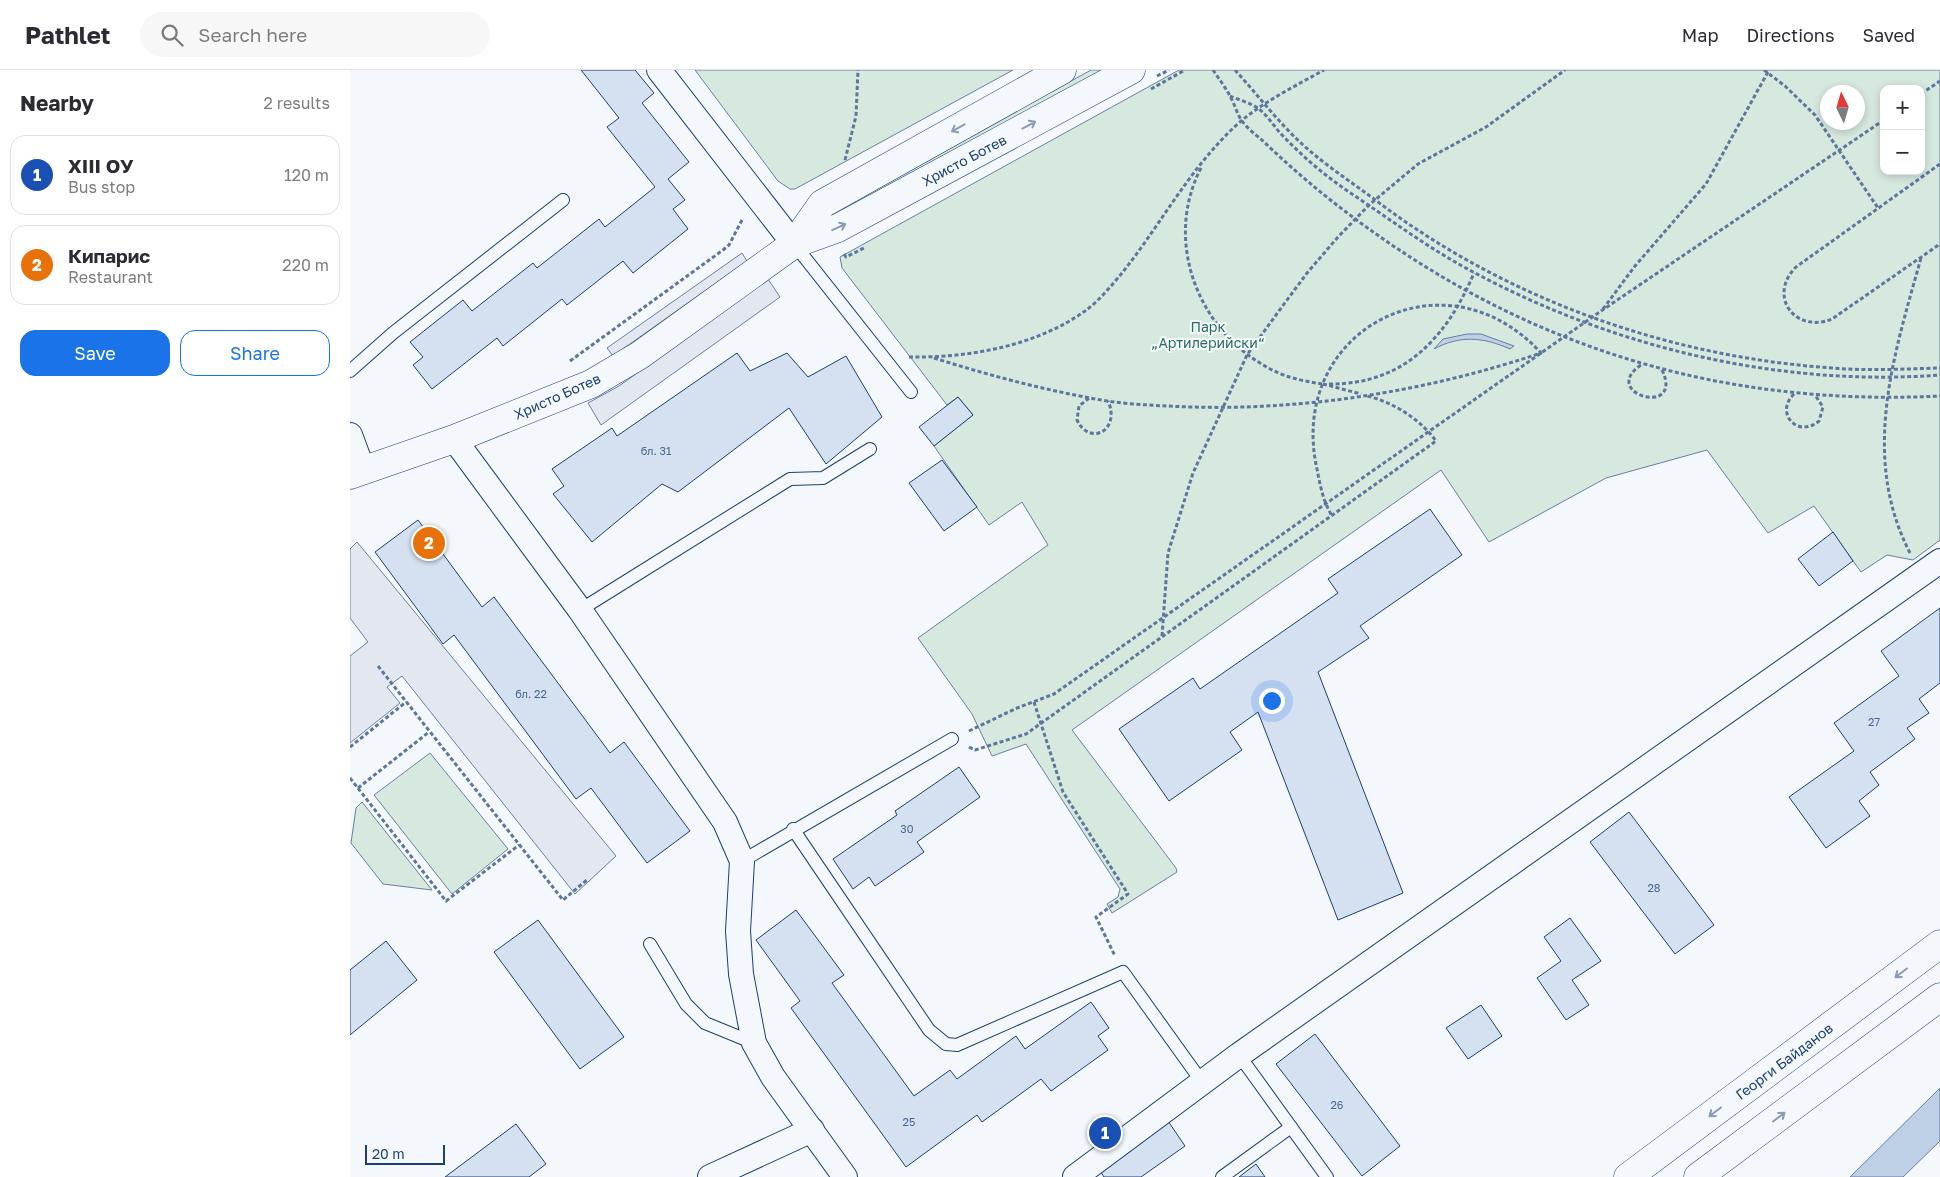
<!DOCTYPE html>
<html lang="en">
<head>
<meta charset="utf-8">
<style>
  :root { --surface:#fff; --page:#f7f7f7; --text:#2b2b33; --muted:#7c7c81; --line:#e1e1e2; --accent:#1a73e8 }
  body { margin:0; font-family:"Golos Text",sans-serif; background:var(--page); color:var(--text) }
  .controls { position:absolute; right:15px; top:15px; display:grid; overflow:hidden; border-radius:10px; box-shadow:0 2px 8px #0003 }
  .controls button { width:45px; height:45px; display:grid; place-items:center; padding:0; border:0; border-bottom:1px solid var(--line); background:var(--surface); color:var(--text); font:25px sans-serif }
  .compass { position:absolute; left:1470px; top:15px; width:45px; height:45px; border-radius:50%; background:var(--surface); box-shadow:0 2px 8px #0003; rotate:355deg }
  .scale { position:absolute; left:15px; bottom:12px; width:80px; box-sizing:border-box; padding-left:5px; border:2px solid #1d3f73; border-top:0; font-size:14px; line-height:18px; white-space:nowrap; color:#1d3f73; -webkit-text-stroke:4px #f4f7fb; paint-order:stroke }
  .you { position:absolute; left:921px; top:630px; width:18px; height:18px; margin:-12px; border:4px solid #fff; border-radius:50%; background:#1a73e8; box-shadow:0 0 0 8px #1a73e833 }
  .badge { display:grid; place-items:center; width:32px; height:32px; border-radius:50%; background:var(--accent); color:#fff; font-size:16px; font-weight:700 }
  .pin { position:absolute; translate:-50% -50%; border:2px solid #fff; box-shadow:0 1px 5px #0006 }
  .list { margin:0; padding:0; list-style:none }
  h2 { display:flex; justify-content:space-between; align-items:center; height:65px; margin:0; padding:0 20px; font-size:21px }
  h2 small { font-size:16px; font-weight:400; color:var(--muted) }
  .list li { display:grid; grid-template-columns:32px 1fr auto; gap:15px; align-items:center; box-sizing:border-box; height:80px; margin:0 10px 10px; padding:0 10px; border:1px solid var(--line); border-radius:15px }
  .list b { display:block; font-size:19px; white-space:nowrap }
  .list p { margin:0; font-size:16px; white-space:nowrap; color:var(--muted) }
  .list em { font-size:16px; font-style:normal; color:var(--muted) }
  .actions { display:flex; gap:10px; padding:15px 20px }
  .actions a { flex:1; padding:11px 0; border:1px solid var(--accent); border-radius:15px; text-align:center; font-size:18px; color:var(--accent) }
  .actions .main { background:var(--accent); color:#fff }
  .icon { flex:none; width:28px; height:28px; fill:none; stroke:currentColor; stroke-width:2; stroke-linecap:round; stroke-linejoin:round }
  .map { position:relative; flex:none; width:1590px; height:1107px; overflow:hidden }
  header { display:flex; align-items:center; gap:30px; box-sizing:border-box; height:70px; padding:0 25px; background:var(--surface); border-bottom:1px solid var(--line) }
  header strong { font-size:24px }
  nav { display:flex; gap:28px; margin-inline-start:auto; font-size:18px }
  .search { width:350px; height:45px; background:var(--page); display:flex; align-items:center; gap:12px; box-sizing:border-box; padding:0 18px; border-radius:28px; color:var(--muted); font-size:19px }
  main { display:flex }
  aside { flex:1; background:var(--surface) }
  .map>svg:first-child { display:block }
  .green { fill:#d7e8df; stroke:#687fa3; fill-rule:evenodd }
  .parking { fill:#e3e8f0; stroke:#687fa3 }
  .water { fill:#bed0e5; stroke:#687fa3 }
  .building { fill:#d5e0f0; stroke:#1d3f73 }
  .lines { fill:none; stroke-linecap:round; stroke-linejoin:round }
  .service-casing { stroke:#1d3f73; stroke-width:14 }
  .minor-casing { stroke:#1d3f73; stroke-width:26 }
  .tertiary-casing { stroke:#1d3f73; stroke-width:29 }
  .secondary-casing { stroke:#1d3f73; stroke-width:29 }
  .path { stroke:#5e769c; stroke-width:3; stroke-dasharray:4 2.5; stroke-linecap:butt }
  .service { stroke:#f4f7fb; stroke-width:12 }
  .minor { stroke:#f4f7fb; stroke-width:24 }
  .tertiary { stroke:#f4f7fb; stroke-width:28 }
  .secondary { stroke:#f4f7fb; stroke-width:28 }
  .oneway { stroke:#889bb7 }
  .labels { text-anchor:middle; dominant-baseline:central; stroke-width:4; stroke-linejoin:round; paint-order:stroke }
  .number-label { font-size:11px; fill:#4b6792 }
  .street-label { font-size:14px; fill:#1d3f73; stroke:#f4f7fb }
  .park-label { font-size:14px; fill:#2c6c60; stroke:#f4f7fb }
</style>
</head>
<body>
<header>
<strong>Pathlet</strong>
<div class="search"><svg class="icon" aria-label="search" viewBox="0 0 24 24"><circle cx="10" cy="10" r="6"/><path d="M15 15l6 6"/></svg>Search here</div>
<nav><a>Map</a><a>Directions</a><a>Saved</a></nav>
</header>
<main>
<aside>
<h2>Nearby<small>2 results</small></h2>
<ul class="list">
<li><span class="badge" style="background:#1a4fb4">1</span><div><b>XIII ОУ</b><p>Bus stop</p></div><em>120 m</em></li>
<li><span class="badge" style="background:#e8710a">2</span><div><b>Кипарис</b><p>Restaurant</p></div><em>220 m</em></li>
</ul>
<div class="actions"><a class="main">Save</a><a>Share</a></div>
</aside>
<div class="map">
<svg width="1590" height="1107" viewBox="0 0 1590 1107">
  <rect width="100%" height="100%" fill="#f4f7fb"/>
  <!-- green -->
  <g class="green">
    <path d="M345 0H663L445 119H440L428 111Z"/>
    <path d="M741 0H753L494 140V137Z"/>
    <path d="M829 0H1590V470L1563 490 1537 485 1511 502 1464 436 1418 463 1357 380 1256 408 1139 472 1091 400 722 660 826 798 827 802 762 843 757 834 768 827 770 819 676 674 642 686 622 644 568 568 698 475 672 432 639 455 584 376 623 345 608 327 597 335 492 198 490 187ZM1534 19H1571V101H1534ZM1478 22H1508V52H1478Z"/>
    <path d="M80 683 158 779 102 824 24 725Z"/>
    <path d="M12 732 82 820 33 814 1 773 6 738Z"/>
  </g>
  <!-- parking -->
  <g class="parking">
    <path d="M392 183 397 191 263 286 257 278Z"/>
    <path d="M418 209 430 227 251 355 238 333 269 316Z"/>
    <path d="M7 472 266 786 225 824 52 606 37 617 50 633 0 673V586L18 572 0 548V479Z"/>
  </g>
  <!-- water -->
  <g class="water">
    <path d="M1117 264H1131L1164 276 1160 279C1133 267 1110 265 1084 279L1093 269Z"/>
    <path d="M1590 1018V1071L1553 1107H1500Z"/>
  </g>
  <!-- building -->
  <g class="building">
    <path d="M231 0H285L304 23 292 33 339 92 318 109 335 130 323 139 338 159 283 203 273 191 217 235 212 229 153 276 147 268 82 319 63 295 73 287 60 272 113 230 122 241 183 193 187 198 249 149 255 157 305 117 257 57 269 48Z"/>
    <path d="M387 283 400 301 437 283 458 307 496 286 532 347 476 394 439 338 328 422 312 414 242 472 203 424 214 416 202 399 262 358 267 366Z"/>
    <path d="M608 327 623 345 584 376 569 357Z"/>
    <path d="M592 390 627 437 594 461 559 413Z"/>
    <path d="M1080 439 1112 485 1010 556 1019 568 968 602 1053 823 988 850 908 642 880 662 892 680 819 731 769 659 843 608 850 619 988 523 978 509Z"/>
    <path d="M68 450 132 537 144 527 260 683 274 672 340 761 297 793 241 718 226 729 104 565 93 574 25 482Z"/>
    <path d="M1483 462 1503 491 1469 516 1448 489Z"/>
    <path d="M1590 538V613L1569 629 1579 643 1557 658 1565 669 1520 702 1529 715 1509 731 1520 746 1476 778 1439 727 1504 681 1484 653 1549 606 1531 581Z"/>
    <path d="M609 697 630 727 567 772 574 782 525 816 519 807 503 819 483 789 547 745 545 741Z"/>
    <path d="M1279 742 1364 855 1325 884 1240 772Z"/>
    <path d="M446 840 494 905 482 913 564 1026 600 1000 607 1009 666 966 675 979 741 932 759 958 748 966 758 980 701 1021 691 1009 632 1052 627 1045 556 1097 441 938 450 931 406 870Z"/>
    <path d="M1220 848 1251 891 1222 910 1239 935 1216 950 1187 908 1211 891 1194 867Z"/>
    <path d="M188 850 274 967 230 999 144 882Z"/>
    <path d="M36 871 67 910 0 965V900Z"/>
    <path d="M1131 935 1152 966 1118 989 1096 958Z"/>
    <path d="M965 964 1050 1076 1012 1106 926 994Z"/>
    <path d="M816 1048 835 1076 791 1107H754L747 1096Z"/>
    <path d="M166 1054 196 1094 179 1107H95Z"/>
    <path d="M906 1094 915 1107H889Z"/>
  </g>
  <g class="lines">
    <defs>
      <g id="service">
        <path d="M444 174 561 322"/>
        <path d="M0 301 43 263 213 130"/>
        <path d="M230 540 440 409 473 408 520 379"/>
        <path d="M443 759 579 960 596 974 607 975 773 902 852 1012"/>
        <path d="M392 791 602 669"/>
        <path d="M300 874 336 934 355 953 404 973"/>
        <path d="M889 985 977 1107"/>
        <path d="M872 1107 941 1057"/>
      </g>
      <g id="minor">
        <path d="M309 0 444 174"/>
        <path d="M0 365 13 400"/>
        <path d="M104 369 230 540 375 752 392 791 388 861 391 904 404 973 423 1007 495 1107"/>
        <path d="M360 1107 462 1060"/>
        <path d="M725 1107 889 985 1590 491"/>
      </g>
      <g id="tertiary">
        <path d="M444 174 472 134 712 0"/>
        <path d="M0 405 104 369 241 314 290 285 444 174 488 158 781 0"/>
      </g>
      <g id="secondary">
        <path d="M1278 1107 1590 874"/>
        <path d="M1348 1107 1590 927"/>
      </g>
    </defs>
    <!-- service casing -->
    <use href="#service" class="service-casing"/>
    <!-- minor casing -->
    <use href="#minor" class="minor-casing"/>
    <!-- tertiary casing -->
    <use href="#tertiary" class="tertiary-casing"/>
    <!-- secondary casing -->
    <use href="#secondary" class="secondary-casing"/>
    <!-- path -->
    <g class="path">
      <path d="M863 0C869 9 876 18 881 28 885 35 887 44 892 51 897 58 906 65 913 71 939 96 967 120 996 142 1172 276 1368 337 1590 326"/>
      <path d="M885 0C907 24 928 52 952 74 976 96 1003 113 1028 132 1158 230 1320 287 1482 298 1518 301 1554 299 1590 298"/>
      <path d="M1414 0 1435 16 1465 45 1528 138"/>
      <path d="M807 6 819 0"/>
      <path d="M801 19 835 0"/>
      <path d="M1571 24 1590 11"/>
      <path d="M880 26C889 30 901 33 909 39 918 46 925 58 933 66 955 89 979 109 1005 126 1045 153 1083 181 1125 203 1266 278 1430 317 1590 305"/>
      <path d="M495 90 506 46 508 0"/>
      <path d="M1590 94 1446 197C1417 226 1445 264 1482 249L1590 174"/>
      <path d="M851 98C814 169 846 257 915 296 933 307 952 311 973 314"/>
      <path d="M494 184 496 187 516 177"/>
      <path d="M1253 239 1285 196 1356 114 1419 0"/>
      <path d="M559 287C619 288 686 276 735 241 748 232 762 215 772 203 812 153 842 94 891 51 915 31 947 15 974 0"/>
      <path d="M584 288C641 306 698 321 757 331 776 334 797 335 817 336 942 343 1072 323 1191 283 1094 177 936 261 967 399 970 415 973 431 982 446"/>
      <path d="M220 291 373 180 379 175 392 150"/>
      <path d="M1291 295C1248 324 1335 348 1312 300"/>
      <path d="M973 314 1011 324"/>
      <path d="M979 314C1054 315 1097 267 1124 203"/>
      <path d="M1444 324C1424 343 1448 369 1469 351L1473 337 1465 325"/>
      <path d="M739 328 729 336 727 350C740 377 771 360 758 331"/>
      <path d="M1560 483C1510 386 1544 285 1571 188"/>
      <path d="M812 566 818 483 843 403 897 285 926 245 957 203 988 167 1019 135 1068 94 1136 57 1215 0"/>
      <path d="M28 596 213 830 238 809"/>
      <path d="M684 632 713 722 778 824 746 847 765 886"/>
      <path d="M619 661 667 638 704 624 1251 241 1534 50"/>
      <path d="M0 677 56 632"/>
      <path d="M619 677 625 680 676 664 1086 371C1070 349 1043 332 1017 326"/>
      <path d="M0 708 96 831 169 775"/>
      <path d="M8 718 79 662"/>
    </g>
    <!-- service -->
    <use href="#service" class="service"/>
    <!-- minor -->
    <use href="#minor" class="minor"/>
    <!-- tertiary -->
    <use href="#tertiary" class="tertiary"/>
    <!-- secondary -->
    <use href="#secondary" class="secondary"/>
  </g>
  <!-- one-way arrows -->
  <defs><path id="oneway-shaft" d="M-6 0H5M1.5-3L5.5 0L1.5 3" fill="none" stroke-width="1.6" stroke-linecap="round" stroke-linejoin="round" transform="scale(1.25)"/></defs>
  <g class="oneway">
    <use href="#oneway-shaft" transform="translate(679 55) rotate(-28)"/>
    <use href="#oneway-shaft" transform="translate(608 58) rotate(151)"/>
    <use href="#oneway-shaft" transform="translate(489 157) rotate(-25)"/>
    <use href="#oneway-shaft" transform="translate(1551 903) rotate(143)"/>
    <use href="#oneway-shaft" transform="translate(1365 1042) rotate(143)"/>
    <use href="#oneway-shaft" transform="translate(1429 1047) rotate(-37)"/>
  </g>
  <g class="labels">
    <!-- number labels -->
    <g class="number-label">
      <text x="306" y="380">бл. 31</text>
      <text x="181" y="623">бл. 22</text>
      <text x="1524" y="651">27</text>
      <text x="557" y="758">30</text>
      <text x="1304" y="817">28</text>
      <text x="987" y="1034">26</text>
      <text x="559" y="1051">25</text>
    </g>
    <!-- street labels -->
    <g class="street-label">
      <text transform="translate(614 90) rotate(-28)">Христо Ботев</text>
      <text transform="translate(207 326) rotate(-24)">Христо Ботев</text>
      <text transform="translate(1434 991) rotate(-37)">Георги Байданов</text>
    </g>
    <!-- park labels -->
    <g class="park-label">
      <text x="858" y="256">Парк<tspan x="858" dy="16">„Артилерийски“</tspan></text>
    </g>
  </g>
</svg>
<div class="controls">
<button>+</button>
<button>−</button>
</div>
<svg class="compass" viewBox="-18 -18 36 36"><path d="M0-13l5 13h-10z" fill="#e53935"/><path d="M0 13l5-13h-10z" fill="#7c7c81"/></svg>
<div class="scale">20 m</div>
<div class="you"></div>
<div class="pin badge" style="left:755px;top:1063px;background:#1a4fb4">1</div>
<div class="pin badge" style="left:79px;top:473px;background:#e8710a">2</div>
</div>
</main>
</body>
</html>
